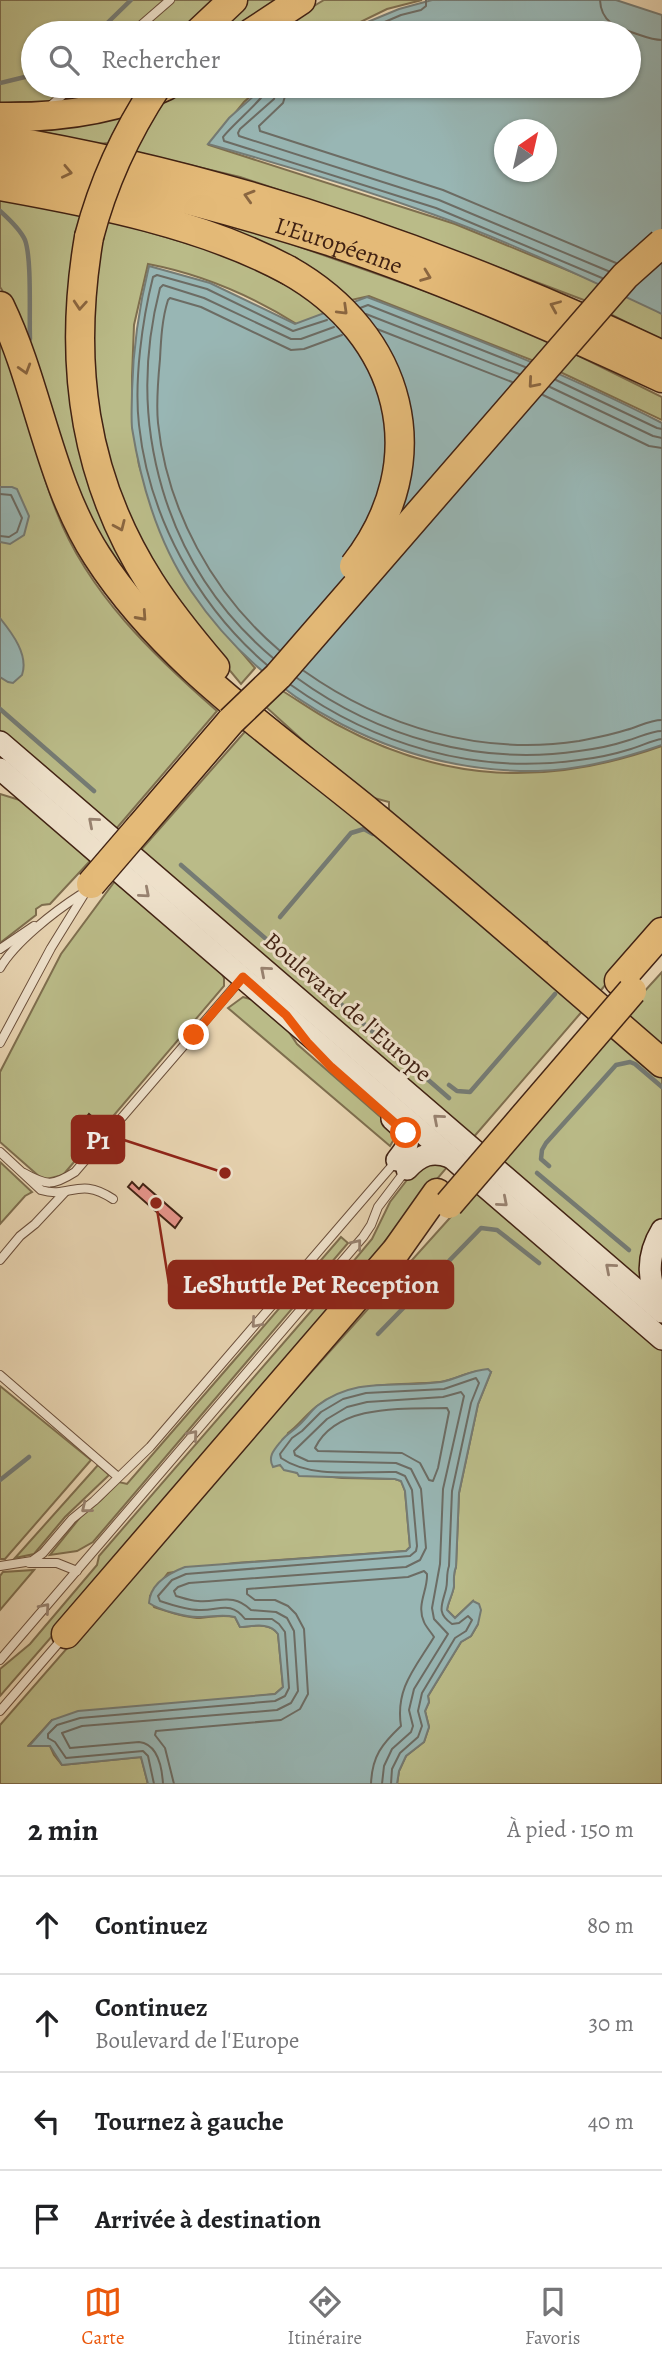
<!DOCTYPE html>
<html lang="fr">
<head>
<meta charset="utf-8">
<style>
  :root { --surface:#fff; --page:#f6f6f6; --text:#202124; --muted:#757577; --line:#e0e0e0; --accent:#ea580c }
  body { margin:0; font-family:Alegreya,serif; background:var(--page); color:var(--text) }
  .compass { position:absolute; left:494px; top:119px; width:63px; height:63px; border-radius:50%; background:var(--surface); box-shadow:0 2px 5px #0004; rotate:34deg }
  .stop { position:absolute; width:21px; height:21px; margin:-16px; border:5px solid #ea580c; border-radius:50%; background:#fff }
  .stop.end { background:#ea580c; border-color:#fff; box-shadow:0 2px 7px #0008 }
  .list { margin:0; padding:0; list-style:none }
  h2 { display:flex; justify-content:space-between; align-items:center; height:91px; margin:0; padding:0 28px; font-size:30px }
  h2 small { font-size:23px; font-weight:400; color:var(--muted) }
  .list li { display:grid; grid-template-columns:46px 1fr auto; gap:21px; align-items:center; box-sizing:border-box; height:98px; padding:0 28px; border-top:2px solid var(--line) }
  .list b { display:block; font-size:26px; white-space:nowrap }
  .list p { margin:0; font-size:23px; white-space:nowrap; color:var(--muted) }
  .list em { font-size:23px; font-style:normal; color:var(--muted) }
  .icon { flex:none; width:38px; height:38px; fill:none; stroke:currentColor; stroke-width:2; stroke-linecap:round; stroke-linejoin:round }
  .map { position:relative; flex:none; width:662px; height:1784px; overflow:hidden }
  .search { position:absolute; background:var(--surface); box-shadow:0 2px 5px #0004; left:21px; right:21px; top:21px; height:77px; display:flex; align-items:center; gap:18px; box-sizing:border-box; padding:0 24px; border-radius:38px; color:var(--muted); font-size:26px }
  .sheet { height:483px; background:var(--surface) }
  nav { display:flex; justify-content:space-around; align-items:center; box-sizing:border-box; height:98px; border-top:2px solid var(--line); background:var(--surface); font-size:19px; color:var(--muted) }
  nav a { display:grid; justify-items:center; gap:4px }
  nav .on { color:var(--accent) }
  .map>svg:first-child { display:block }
  .green { fill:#babb88; stroke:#7e6e4e; stroke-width:2 }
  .water { fill:#98b6b4; stroke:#757b74; stroke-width:2; fill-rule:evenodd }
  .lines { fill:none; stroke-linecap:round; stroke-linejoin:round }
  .shore { stroke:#6c6c64; stroke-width:2 }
  .stream { stroke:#757b74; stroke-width:4.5 }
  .building { fill:#e5948a; stroke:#412213; stroke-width:2 }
  .lane-casing { stroke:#6a4e3a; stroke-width:10 }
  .secondary-casing { stroke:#412213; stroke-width:24 }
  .highway-casing { stroke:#412213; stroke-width:31 }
  .lane { stroke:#efe2cc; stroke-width:8 }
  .secondary { stroke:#efe2cc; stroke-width:21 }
  .highway { stroke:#e4ba78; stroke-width:28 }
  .highway-bridge-casing { stroke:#412213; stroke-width:31; stroke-linecap:butt }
  .highway-bridge { stroke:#e4ba78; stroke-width:28 }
  .oneway { stroke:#8a6640 }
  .oneway2 { stroke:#988270 }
  .route { stroke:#ea580c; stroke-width:9 }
  .labels { text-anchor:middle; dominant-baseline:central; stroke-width:6; stroke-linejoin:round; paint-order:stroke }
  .street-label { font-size:24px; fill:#412213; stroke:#efe2cc }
  .leader { fill:none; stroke:#8f2418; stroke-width:2.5 }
  .callout-dot { fill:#8f2418; stroke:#efe2cc; stroke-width:2.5 }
  .callout { fill:#8f2418; stroke:#8f2418; stroke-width:2.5 }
  .callout-label { font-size:26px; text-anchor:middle; font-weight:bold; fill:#fff }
</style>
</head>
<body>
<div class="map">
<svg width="662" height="1784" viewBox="0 0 662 1784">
  <rect width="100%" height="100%" fill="#e7d3b0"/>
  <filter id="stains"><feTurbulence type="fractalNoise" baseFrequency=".00286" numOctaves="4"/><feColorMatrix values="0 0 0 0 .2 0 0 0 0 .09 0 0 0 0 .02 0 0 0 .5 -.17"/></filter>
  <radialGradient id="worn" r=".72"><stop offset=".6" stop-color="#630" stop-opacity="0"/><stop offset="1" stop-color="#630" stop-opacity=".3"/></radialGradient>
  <!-- green -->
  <g class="green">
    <path d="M0 0H215L181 33H33V86H136L73 106 21 102 0 103Z"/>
    <path d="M242 0H285L234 33H207Z"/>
    <path d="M324 0H422L387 9 338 33H269Z"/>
    <path d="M182 86H262L244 102 209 145 455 224 606 286 589 302 402 231 240 177 131 151 159 97Z"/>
    <path d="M128 111 119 123 108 143 98 144 43 132 46 124Z"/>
    <path d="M0 195 86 211 69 303 67 357 70 397 148 599 100 548 7 298 0 287Z"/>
    <path d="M128 196 266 235 434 294 556 344 539 363 369 296 347 301Z"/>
    <path d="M104 219 227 255 300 292 327 313 300 326C254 297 201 274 148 264L134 325 132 377V417L139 465 155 515 214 620 255 668 241 684 172 601 139 546 98 439 89 333Z"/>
    <path d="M622 294 662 313V340L606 312Z"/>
    <path d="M0 340C23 396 35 457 57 513 88 593 154 656 217 711L116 829 0 733Z"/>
    <path d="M571 352 662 397V420L558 371Z"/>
    <path d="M281 690C299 701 317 714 336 724 444 783 547 787 662 746V916L597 995 550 954 547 942 539 941 382 807 389 809V802L363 795 266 707Z"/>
    <path d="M249 727 585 1008 472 1139 140 851Z"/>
    <path d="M0 794 26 802 90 861 50 904 42 905 36 909V915L0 943Z"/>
    <path d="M115 881 220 970 224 978V986L63 1175 47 1179 41 1178 0 1142V1072L61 954Z"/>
    <path d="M662 972V1051L622 1016Z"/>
    <path d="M243 997 257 1001 283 1023 297 1044 392 1127 397 1134 390 1146 228 1008Z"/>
    <path d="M609 1030 662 1075V1219L644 1246 645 1285 498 1160Z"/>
    <path d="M0 1162 32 1192 25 1196 0 1224Z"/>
    <path d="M428 1162 448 1166 106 1574 0 1696V1669L30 1644 97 1565 99 1556 332 1287 372 1239 390 1202 417 1167Z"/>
    <path d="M475 1190 662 1350V1784H397L399 1771 406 1756 424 1742 429 1727 425 1711 429 1702 428 1696 461 1642 471 1636 478 1624 473 1601 455 1618 447 1610C448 1602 453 1594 454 1586 454 1579 453 1574 456 1567L459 1493 478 1404 491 1372C472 1367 458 1380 440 1382 397 1386 357 1380 320 1404 307 1412 300 1425 288 1433L279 1465 297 1473 342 1478 395 1479 401 1481 405 1491 410 1547 406 1551 235 1563 168 1573 150 1596 154 1607C167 1611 186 1618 200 1618 213 1617 222 1614 235 1617L240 1627C254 1626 270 1622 278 1634L283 1687 275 1694 52 1720 29 1745 50 1746 54 1755 62 1765 141 1757 148 1784H0V1725L198 1498Z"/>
    <path d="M341 1237 348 1243 93 1542 77 1551 50 1555 82 1515 100 1501 119 1482 127 1484Z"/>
    <path d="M0 1386 91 1460 5 1559H0Z"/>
    <path d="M98 1465 109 1475 65 1517 34 1554 15 1558Z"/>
    <path d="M34 1570 0 1610V1576L3 1572Z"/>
  </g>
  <!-- water -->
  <g class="water">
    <path d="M432 0H616L662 15V314C587 279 511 242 432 214 359 188 284 165 208 144L229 118 265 86H629V33H341L399 9ZM504 130H546V172H504Z"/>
    <path d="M149 266 210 283 295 324 367 297C467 335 567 374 662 423V745C622 759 581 770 538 771 401 773 268 705 191 591 159 544 141 484 132 428 131 416 132 403 132 391 133 348 139 307 149 266Z"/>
    <path d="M0 487H12L17 489 29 516 24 535 10 544 0 542Z"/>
    <path d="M0 618C12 633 29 655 22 675L13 683 8 682 0 677Z"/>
    <path d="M488 1369 491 1372 478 1404 459 1493 456 1567C453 1574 454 1579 454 1586 453 1594 448 1602 447 1610L455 1618 473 1601 479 1604 481 1610 478 1624 471 1636 461 1642 428 1696 429 1702 425 1711 429 1727 424 1742 406 1756 399 1771 397 1784H148L141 1757 62 1765 50 1746H29L52 1720 78 1711 275 1694 283 1687 278 1634C270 1622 254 1626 240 1627L235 1617C222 1614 213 1617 200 1617 188 1618 159 1610 149 1603 150 1584 169 1573 185 1567L406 1551 410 1547 405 1491 401 1481 395 1479 299 1476 297 1473 284 1470 280 1465 273 1467C267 1456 275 1449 282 1440 287 1434 293 1431 298 1426 305 1420 310 1412 317 1406 356 1376 397 1388 441 1382 457 1379 471 1370 488 1369Z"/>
  </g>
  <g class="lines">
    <!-- shore -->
    <g class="shore">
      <path d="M600 0C601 22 616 27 634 33 643 36 652 40 662 40"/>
      <path d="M359 33 401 15 421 10 426 6V0"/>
      <path d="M269 86C267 96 233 124 223 137L224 141 436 208 602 278"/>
      <path d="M277 86 274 99 240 129 238 133 239 136 439 200 608 271"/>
      <path d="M288 86 283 103 259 126 260 131 443 190 616 263"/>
      <path d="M360 308 368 305 525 367"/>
      <path d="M366 314 519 374"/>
      <path d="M377 329 512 382"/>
      <path d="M556 380 657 428 662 429"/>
      <path d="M550 387 653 436 662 438"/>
      <path d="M543 395 649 446 662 448"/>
      <path d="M0 494 11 495 22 518 17 532 9 537 0 536"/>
      <path d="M279 650C213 594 167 510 158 423 156 403 158 380 160 359 161 339 162 319 168 300L170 298 201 307 291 350 304 349 342 335"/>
      <path d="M273 658C164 566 125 424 160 288L163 285 204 298 291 339H301L334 327"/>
      <path d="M267 665C197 605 149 517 139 425 134 381 142 321 153 277L157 275 207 289 293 331 327 320"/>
      <path d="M304 671C383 727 481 756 579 741 594 738 611 735 626 730 638 727 649 720 662 720"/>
      <path d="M297 678C378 737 479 766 579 751 595 749 611 746 626 741 638 738 650 731 662 731"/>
      <path d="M291 685C375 745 476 775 579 760 597 758 615 754 631 749 642 746 652 740 662 739"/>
      <path d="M447 1408 449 1412 438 1468 433 1481 429 1480 420 1463 402 1453 318 1451 315 1448C337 1403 405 1409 447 1408Z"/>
      <path d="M154 1784 148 1756 143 1751 66 1758 55 1742 48 1738V1734L57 1725 80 1718 275 1701 285 1696 289 1688 285 1632 279 1624 272 1619H245C230 1600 219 1611 199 1610 187 1610 172 1605 160 1601L158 1596 172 1580 186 1574 410 1556 416 1551 417 1546 412 1490 405 1476 396 1472C359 1471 311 1479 281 1458L280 1454 292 1438 302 1431 321 1412 343 1399 366 1393 444 1389 476 1378 479 1383 471 1403 452 1491 449 1566C446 1574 448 1581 446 1589 442 1605 436 1613 452 1624L459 1623 468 1616 472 1620 466 1631 455 1638 422 1693 418 1711 422 1726 418 1737 400 1753 392 1769 391 1784"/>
      <path d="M163 1784C162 1767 158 1744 139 1742L70 1748 62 1733 82 1726 277 1710 291 1703 298 1691 294 1631 287 1618 276 1612 251 1610C232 1592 219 1603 198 1601 191 1601 183 1598 176 1596L174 1591 178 1587 189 1583 406 1567 420 1560 426 1548 421 1489 411 1469 396 1463 308 1461 295 1455 294 1451 327 1419 347 1407 367 1402 443 1397 461 1392 464 1396 443 1489 440 1564 432 1608 434 1619 448 1634 414 1689 409 1710 413 1726 411 1732 392 1749 384 1766 382 1784"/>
      <path d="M174 1784 165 1748 155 1735 156 1731 281 1720 300 1709 308 1694 304 1629 296 1614 288 1606 275 1600H255L247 1594V1589L408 1577 424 1571 427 1574C428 1590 416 1605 424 1622 426 1627 431 1632 434 1637 416 1667 395 1688 401 1726 382 1744 372 1756 371 1784"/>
    </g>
    <!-- stream -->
    <g class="stream">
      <path d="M97 33 131 0"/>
      <path d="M0 83 33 75"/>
      <path d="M0 211C9 219 20 229 25 240 32 259 29 316 30 339"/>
      <path d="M0 709 94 791"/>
      <path d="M181 865 449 1098"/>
      <path d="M280 917 351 833 364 829 373 834"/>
      <path d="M449 1085 457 1091 470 1092 555 994"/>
      <path d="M549 1166 541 1159 542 1150 546 1143 616 1065 630 1062 635 1064 662 1087"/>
      <path d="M537 1173 629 1250"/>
      <path d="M378 1334 481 1228 497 1230 539 1263"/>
      <path d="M0 1480 29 1457"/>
    </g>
  </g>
  <!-- building -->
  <g class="building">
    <path d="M89 1114 99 1123 91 1132 81 1124Z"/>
    <path d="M132 1182 139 1189 143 1184 182 1218 175 1228 128 1187Z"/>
  </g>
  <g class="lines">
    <defs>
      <g id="lane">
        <path d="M132 33 170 0"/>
        <path d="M49 107 73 86"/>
        <path d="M0 949 34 926"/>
        <path d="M0 968C15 942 55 911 80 895"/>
        <path d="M0 1043 51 948 88 888"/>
        <path d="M0 1152 41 1190C70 1199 79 1176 113 1199"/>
        <path d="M24 1173C47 1186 53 1186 75 1172L242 978"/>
        <path d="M0 1260 20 1236 35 1224 65 1192"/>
        <path d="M0 1375 118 1477"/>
        <path d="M29 1563H57L77 1571"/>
        <path d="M0 1566 32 1561 43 1553 72 1519 94 1501 150 1447 397 1160"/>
        <path d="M0 1660 363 1237 371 1225 378 1207 406 1170"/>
        <path d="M0 1711 62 1639"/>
      </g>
      <g id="secondary">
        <path d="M0 742 662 1312"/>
        <path d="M0 769 662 1339"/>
        <path d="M392 1119C411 1136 413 1140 397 1160"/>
        <path d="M407 1169C420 1155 432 1150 450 1157"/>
        <path d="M661 1310C648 1281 645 1258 662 1230"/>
      </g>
      <g id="highway">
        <path d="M198 33 233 0"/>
        <path d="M251 33 301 0"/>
        <path d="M0 117C57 118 114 111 166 86"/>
        <path d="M0 139C230 177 452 255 662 355"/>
        <path id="s1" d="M0 159C111 179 221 206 329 241 443 279 553 327 662 378"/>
        <path d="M0 186C95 203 203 224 288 270"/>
        <path d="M89 237C68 360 82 476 150 582 169 612 192 640 215 667"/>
        <path d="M0 306C39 387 48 480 97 556 165 662 274 734 369 812 468 894 565 979 662 1063"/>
        <path d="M140 827 231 721"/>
        <path d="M619 981 662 932"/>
        <path d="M66 1634 396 1251 437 1193"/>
      </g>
    </defs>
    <!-- lane casing -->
    <use href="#lane" class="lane-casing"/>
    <!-- secondary casing -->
    <use href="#secondary" class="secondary-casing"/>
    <!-- highway casing -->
    <use href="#highway" class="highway-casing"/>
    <!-- lane -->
    <use href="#lane" class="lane"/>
    <!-- secondary -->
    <use href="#secondary" class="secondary"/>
    <!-- highway -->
    <use href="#highway" class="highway"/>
    <defs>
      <g id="highway-bridge">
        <path d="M89 237C103 183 126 133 157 86"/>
        <path d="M288 270C402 334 437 460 354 566"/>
        <path d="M231 721 278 676 625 276 662 243"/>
        <path d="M91 884 140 827"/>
        <path d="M449 1204 632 991"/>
      </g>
    </defs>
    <!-- highway-bridge casing -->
    <use href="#highway-bridge" class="highway-bridge-casing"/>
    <!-- highway-bridge -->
    <use href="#highway-bridge" class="highway-bridge"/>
  </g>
  <!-- one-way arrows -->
  <defs><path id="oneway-chevron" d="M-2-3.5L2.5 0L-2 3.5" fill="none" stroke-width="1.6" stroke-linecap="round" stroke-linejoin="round" transform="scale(1.75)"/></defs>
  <g class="oneway">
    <use href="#oneway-chevron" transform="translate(67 172) rotate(12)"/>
    <use href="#oneway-chevron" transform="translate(249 196) rotate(-164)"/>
    <use href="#oneway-chevron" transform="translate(426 276) rotate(21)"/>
    <use href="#oneway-chevron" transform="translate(80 305) rotate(94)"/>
    <use href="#oneway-chevron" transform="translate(555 306) rotate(-157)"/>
    <use href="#oneway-chevron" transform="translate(343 310) rotate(44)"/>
    <use href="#oneway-chevron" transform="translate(25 369) rotate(73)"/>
    <use href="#oneway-chevron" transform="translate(533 383) rotate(131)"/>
    <use href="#oneway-chevron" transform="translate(120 526) rotate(66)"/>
    <use href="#oneway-chevron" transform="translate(142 616) rotate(48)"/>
  </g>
  <g class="oneway2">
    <use href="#oneway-chevron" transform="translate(93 822) rotate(-139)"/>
    <use href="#oneway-chevron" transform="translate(145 893) rotate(41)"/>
    <use href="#oneway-chevron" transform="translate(265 971) rotate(-139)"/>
    <use href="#oneway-chevron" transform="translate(438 1119) rotate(-139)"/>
    <use href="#oneway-chevron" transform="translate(503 1202) rotate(41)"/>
    <use href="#oneway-chevron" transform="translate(357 1244) rotate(-51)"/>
    <use href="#oneway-chevron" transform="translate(610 1268) rotate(-139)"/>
    <use href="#oneway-chevron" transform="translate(256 1323) rotate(131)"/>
    <use href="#oneway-chevron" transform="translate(193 1435) rotate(-49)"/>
    <use href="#oneway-chevron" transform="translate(86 1508) rotate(141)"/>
    <use href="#oneway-chevron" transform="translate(45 1608) rotate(-49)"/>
  </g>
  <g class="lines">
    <!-- route -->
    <path class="route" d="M194 1035 243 977 286 1015 307 1042 331 1067 406 1133"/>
  </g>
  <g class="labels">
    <!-- street labels -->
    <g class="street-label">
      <text stroke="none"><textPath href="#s1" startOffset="350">L'Européenne</textPath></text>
      <text transform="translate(348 1007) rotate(41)">Boulevard de l'Europe</text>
    </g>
  </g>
  <!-- callouts -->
  <path class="leader" d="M225 1173L124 1140M156 1203L169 1284"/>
  <g class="callout-dot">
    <circle cx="225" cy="1173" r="7"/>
    <circle cx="156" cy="1203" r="7"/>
  </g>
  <g class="callout">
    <rect x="72" y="1116" width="52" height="47" rx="7"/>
    <rect x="169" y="1261" width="284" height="47" rx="7"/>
  </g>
  <g class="callout-label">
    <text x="98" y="1149">P1</text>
    <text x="311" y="1293">LeShuttle Pet Reception</text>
  </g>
  <rect width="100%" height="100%" filter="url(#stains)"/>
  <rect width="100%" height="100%" fill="url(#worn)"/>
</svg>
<svg class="compass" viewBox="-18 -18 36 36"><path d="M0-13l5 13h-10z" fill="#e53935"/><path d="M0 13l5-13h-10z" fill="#757577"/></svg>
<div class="stop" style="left:406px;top:1133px"></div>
<div class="stop end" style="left:194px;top:1035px"></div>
<div class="search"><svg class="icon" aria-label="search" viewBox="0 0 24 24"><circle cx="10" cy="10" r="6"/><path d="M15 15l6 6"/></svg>Rechercher</div>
</div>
<section class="sheet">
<h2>2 min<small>À pied · 150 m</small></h2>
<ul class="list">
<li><svg class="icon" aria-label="ahead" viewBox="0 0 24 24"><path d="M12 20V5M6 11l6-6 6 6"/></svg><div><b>Continuez</b></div><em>80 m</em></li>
<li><svg class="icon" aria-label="ahead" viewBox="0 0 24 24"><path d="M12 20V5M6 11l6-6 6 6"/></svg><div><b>Continuez</b><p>Boulevard de l'Europe</p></div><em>30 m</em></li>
<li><svg class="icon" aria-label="left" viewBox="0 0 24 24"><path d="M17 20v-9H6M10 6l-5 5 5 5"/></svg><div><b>Tournez à gauche</b></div><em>40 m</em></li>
<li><svg class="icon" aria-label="arrive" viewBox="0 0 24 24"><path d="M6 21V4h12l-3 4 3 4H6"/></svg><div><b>Arrivée à destination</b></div></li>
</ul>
</section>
<nav>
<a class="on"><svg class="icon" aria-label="map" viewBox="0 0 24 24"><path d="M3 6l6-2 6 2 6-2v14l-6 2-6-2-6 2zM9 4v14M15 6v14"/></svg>Carte</a>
<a><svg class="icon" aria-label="directions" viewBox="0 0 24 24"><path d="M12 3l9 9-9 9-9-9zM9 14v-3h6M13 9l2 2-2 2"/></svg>Itinéraire</a>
<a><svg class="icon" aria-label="saved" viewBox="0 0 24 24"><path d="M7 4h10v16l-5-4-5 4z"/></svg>Favoris</a>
</nav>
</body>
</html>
